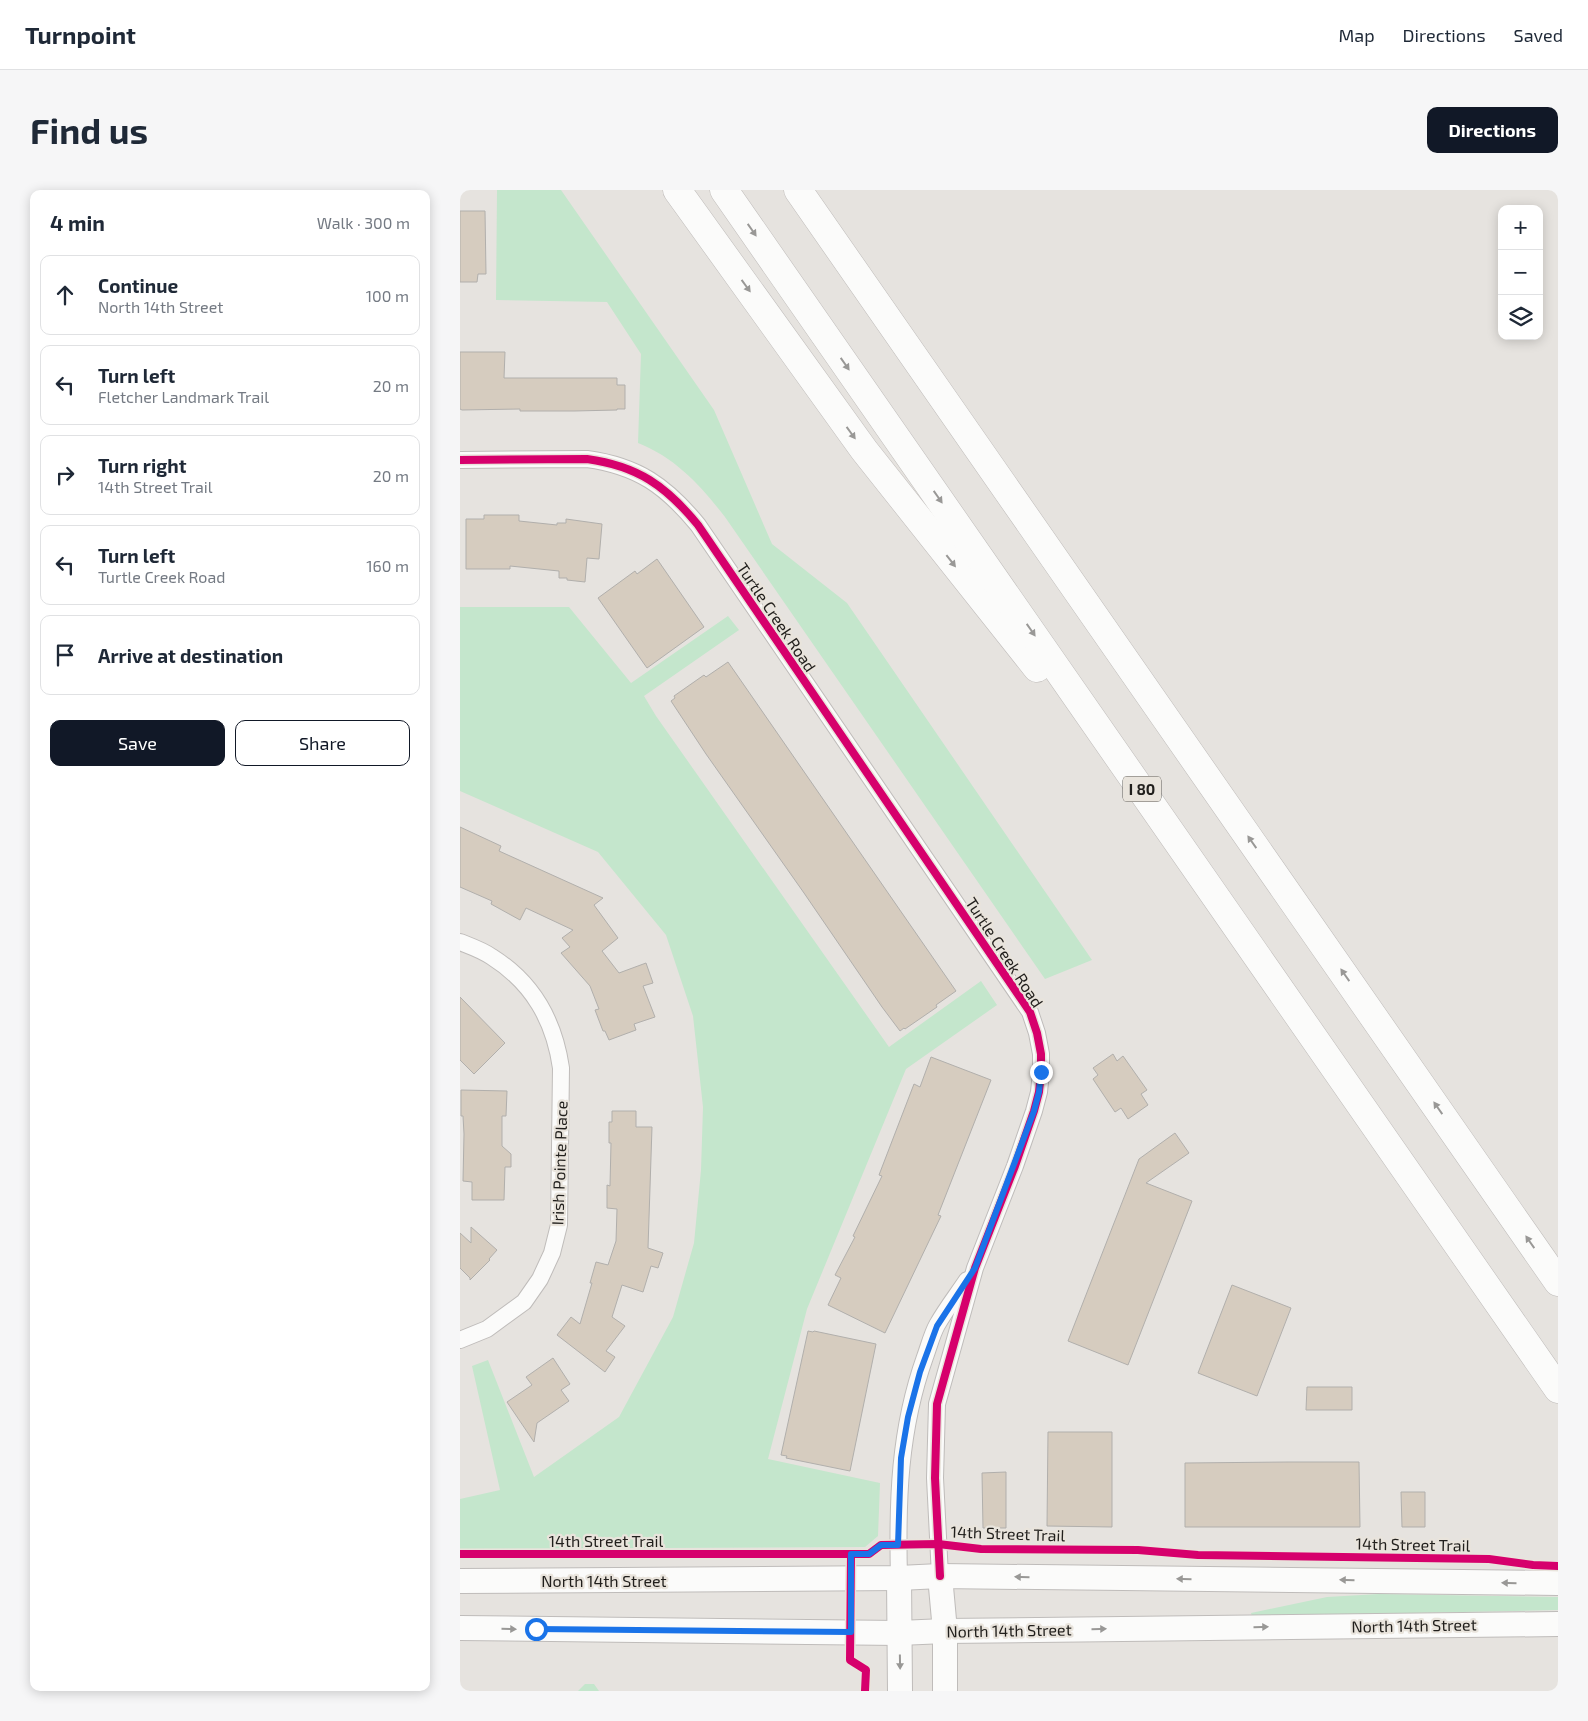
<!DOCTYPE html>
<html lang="en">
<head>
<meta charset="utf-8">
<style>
  :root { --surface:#fff; --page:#f6f6f7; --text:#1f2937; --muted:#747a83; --line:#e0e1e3; --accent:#111827 }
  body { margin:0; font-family:"Exo 2",sans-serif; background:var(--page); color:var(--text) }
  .controls { position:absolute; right:15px; top:15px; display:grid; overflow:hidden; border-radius:10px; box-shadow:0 2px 12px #0003 }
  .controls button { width:45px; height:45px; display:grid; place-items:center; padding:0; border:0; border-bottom:1px solid var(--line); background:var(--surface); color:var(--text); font:25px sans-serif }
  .stop { position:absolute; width:15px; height:15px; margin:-11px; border:4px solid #1a73e8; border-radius:50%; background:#fff }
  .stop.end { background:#1a73e8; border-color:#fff; box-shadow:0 1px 5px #0008 }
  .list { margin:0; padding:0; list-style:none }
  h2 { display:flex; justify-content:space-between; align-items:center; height:65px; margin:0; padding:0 20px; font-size:21px }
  h2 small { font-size:16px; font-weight:400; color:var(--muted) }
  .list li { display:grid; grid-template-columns:32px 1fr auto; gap:15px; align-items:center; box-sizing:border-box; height:80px; margin:0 10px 10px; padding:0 10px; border:1px solid var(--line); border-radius:10px }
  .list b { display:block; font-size:19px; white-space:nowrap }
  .list p { margin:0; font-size:16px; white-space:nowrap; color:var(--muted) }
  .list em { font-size:16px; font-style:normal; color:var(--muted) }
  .actions { display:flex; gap:10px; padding:15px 20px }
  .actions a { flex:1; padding:11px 0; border:1px solid var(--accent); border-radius:10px; text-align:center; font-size:18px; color:var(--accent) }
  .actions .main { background:var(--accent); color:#fff }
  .icon { flex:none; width:28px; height:28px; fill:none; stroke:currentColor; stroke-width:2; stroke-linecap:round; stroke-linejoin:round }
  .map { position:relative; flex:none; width:1098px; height:1501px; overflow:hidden; border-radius:10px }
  header { display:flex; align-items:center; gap:30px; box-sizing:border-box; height:70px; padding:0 25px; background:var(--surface); border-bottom:1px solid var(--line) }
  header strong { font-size:24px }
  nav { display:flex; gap:28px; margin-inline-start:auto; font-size:18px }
  .intro { display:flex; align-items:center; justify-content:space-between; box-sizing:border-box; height:120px; padding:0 30px }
  h1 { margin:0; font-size:35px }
  .button { padding:12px 22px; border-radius:10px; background:var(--accent); color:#fff; font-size:18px; font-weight:700 }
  main { display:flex; gap:30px; padding:0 30px }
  aside { flex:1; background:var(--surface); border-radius:10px; box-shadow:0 2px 12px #0003 }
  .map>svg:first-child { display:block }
  .green { fill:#c4e6cc }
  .building { fill:#d6ccbf; stroke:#b1afac }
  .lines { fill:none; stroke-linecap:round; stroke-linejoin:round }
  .minor-casing { stroke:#bfbcba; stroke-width:18 }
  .secondary-casing { stroke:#bfbcba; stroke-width:26 }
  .motorway-casing { stroke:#bfbcba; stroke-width:29 }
  .minor { stroke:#fbfbfa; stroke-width:16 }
  .secondary { stroke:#fbfbfa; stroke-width:24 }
  .motorway { stroke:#fbfbfa; stroke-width:28 }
  .cycleway-casing { stroke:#e9e4dc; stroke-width:11 }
  .cycleway { stroke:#d6006c; stroke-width:8 }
  .oneway { fill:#999896 }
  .route { stroke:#1a73e8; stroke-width:6 }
  .labels { text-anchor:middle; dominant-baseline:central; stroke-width:4.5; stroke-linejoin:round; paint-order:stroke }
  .shield { fill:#e9e4dc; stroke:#5d5a56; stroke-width:1 }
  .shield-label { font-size:15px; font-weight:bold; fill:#211f1c }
  .street-label { font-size:16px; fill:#211f1c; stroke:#e9e4dc }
</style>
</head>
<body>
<header>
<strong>Turnpoint</strong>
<nav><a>Map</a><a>Directions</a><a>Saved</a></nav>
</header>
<div class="intro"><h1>Find us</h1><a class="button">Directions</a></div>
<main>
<aside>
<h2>4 min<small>Walk · 300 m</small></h2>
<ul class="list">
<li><svg class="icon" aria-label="ahead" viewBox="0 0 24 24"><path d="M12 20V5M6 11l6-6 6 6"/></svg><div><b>Continue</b><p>North 14th Street</p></div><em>100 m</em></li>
<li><svg class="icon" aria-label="left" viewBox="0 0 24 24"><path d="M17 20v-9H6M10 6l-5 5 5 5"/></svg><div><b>Turn left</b><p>Fletcher Landmark Trail</p></div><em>20 m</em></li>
<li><svg class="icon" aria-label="right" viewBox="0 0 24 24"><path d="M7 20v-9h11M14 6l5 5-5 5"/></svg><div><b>Turn right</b><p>14th Street Trail</p></div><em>20 m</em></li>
<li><svg class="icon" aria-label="left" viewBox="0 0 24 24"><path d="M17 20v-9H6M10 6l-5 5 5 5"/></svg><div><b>Turn left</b><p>Turtle Creek Road</p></div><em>160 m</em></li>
<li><svg class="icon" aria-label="arrive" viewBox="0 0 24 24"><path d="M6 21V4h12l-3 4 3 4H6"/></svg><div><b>Arrive at destination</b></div></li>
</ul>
<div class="actions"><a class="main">Save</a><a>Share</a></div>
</aside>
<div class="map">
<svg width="1098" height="1501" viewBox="0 0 1098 1501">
  <rect width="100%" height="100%" fill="#e6e3df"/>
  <!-- green -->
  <g class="green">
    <path d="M37 0H101L254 220 312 354 387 413 632 770 585 789 265 327C241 296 216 268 178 253L181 164 147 112 36 110Z"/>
    <path d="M0 417H109L171 493 268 426 279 440 184 506 196 526 429 857 521 791 537 815 446 879 347 1119 308 1269 420 1293 418 1346 405 1357 0 1359V1309L40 1300 12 1176 28 1170 74 1287 159 1227 213 1127 234 1053 241 980 243 917 233 826 206 745 138 662 0 601Z"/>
    <path d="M919 1404 1098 1407V1420L792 1426 791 1423 867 1407Z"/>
    <path d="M125 1494H134L139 1501H118Z"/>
  </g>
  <!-- building -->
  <g class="building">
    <path d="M0 21H25L26 84H18L17 92H0Z"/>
    <path d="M0 162H45L44 188H157V195H165V219H157V220L114 221H60V219L2 220 0 219Z"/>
    <path d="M24 325H59V331L97 335V333H106V329L142 334 139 369 127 368 125 392 107 390V388H99V381L50 376V379H6V329H24Z"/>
    <path d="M197 369 244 437 187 478 138 408 175 381 177 384Z"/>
    <path d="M268 472 496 801 476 815 477 817 445 839 444 838 440 841 422 817 344 703 246 564 211 511 215 508 214 506 244 485 246 487Z"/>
    <path d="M0 637 41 656 39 661 143 708 134 715 158 748 142 761 159 783 186 773 193 793 183 796 195 827 174 834 176 840 149 850 145 841H143L135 820 139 819 130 796 101 763 110 757 102 748 113 740 66 718 60 730 31 714 32 711 0 697Z"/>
    <path d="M0 807 45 853 14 884 0 870Z"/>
    <path d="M653 864 657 871 663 866 687 900 681 904 688 915 668 929 661 918 655 922 633 889 638 885 633 878Z"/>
    <path d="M471 867 531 890 478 1025 481 1026 425 1143 368 1115 381 1088 375 1085 395 1047 393 1046 422 986 419 985 454 894 460 897Z"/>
    <path d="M1 900 47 901 46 926H42V956L51 964V977H45L44 1010H12V992L3 991 4 944 3 926H1Z"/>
    <path d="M152 921H176V937H192L188 1058 203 1063 198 1078 191 1076 183 1102 162 1095 152 1127 165 1136 146 1161 155 1167 145 1182 97 1145 111 1127 120 1134 132 1093H130L136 1072 148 1075 156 1051 157 1019 147 1018V995L150 996 151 953H149V932H152Z"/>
    <path d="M715 943 729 963 686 993 732 1011 668 1175 608 1151 679 969Z"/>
    <path d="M11 1037 37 1060 29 1069 30 1070 10 1090V1088L0 1078V1043L11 1053Z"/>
    <path d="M772 1095 831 1118 797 1206 738 1183Z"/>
    <path d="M348 1141 353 1142 354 1141 416 1154 390 1281 326 1268 327 1266 321 1265Z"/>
    <path d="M93 1168 110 1194 101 1200 109 1211 77 1233 74 1252 47 1212 72 1195 66 1187Z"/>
    <path d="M847 1197H892V1220H846Z"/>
    <path d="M588 1242H652V1337L587 1336Z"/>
    <path d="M828 1272H899L900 1337H725V1273Z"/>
    <path d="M546 1282V1338H523L522 1283Z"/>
    <path d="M941 1302H965V1337H942Z"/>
  </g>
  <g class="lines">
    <defs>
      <g id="minor">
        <path d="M0 270 127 269C178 276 206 296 238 335L570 822 577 843 581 864V882L579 902 574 921 555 976 515 1078 477 1214 475 1288 480 1386"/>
        <path d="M0 752C10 756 22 760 32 767 73 793 94 830 101 878L99 1035 92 1063 80 1089 64 1112 27 1139 0 1150"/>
        <path d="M439 1388C437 1311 439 1240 465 1167 469 1156 472 1144 477 1135 486 1119 497 1105 507 1090"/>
      </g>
      <g id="secondary">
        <path d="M480 1386 485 1441V1501"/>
        <path d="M439 1388 440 1501"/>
        <path d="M0 1391 439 1388 480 1386 1098 1393"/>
        <path d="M0 1438 439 1443 485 1441 1098 1434"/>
      </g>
      <g id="motorway">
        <path d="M217 0 404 260 577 478"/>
        <path d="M264 0 1098 1199"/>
        <path d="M338 0C590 365 846 727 1098 1092"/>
      </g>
    </defs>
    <!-- minor casing -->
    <use href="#minor" class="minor-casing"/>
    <!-- secondary casing -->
    <use href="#secondary" class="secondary-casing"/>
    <!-- motorway casing -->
    <use href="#motorway" class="motorway-casing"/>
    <!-- minor -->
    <use href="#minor" class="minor"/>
    <!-- secondary -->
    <use href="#secondary" class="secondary"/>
    <!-- motorway -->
    <use href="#motorway" class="motorway"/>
    <defs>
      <g id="cycleway">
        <path d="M0 270 127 269C178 276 206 296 238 335L570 822 577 843 581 864V882L579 902 574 921 555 976 515 1078 477 1214 475 1288 480 1386"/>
        <path d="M0 1364H409L421 1355 478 1354 521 1359 678 1360 738 1365 1029 1369 1073 1375 1098 1376"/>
        <path d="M391 1364 390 1470 406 1480 405 1501"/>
      </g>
    </defs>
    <!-- cycleway casing -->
    <use href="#cycleway" class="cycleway-casing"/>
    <!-- cycleway -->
    <use href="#cycleway" class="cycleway"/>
  </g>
  <!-- one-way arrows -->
  <defs><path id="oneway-solid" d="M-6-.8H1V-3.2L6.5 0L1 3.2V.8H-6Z" transform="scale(1.25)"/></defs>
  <g class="oneway">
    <use href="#oneway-solid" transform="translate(292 40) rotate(55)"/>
    <use href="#oneway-solid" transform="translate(286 96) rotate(54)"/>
    <use href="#oneway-solid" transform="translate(385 174) rotate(55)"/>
    <use href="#oneway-solid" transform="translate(391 243) rotate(54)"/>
    <use href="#oneway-solid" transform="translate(478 307) rotate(55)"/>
    <use href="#oneway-solid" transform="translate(491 371) rotate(52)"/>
    <use href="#oneway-solid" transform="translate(571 440) rotate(55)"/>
    <use href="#oneway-solid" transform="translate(792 652) rotate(-125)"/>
    <use href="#oneway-solid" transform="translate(885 785) rotate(-125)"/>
    <use href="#oneway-solid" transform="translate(978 918) rotate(-125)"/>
    <use href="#oneway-solid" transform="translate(1070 1052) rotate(-125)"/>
    <use href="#oneway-solid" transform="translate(562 1387) rotate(-179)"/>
    <use href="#oneway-solid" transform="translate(724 1389) rotate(-179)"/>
    <use href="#oneway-solid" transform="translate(887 1390) rotate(-179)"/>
    <use href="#oneway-solid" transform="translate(1049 1393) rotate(-179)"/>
    <use href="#oneway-solid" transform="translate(801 1437) rotate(-1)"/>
    <use href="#oneway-solid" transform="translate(49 1439) rotate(1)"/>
    <use href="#oneway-solid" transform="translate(639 1439) rotate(-1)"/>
    <use href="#oneway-solid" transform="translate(440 1472) rotate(89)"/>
  </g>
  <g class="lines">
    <!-- route -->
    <path class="route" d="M76 1439 391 1442V1364H409L421 1355H438L441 1268 448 1227 460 1182 477 1136 515 1078 574 921 579 902 581 882"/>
  </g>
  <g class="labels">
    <!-- shield labels -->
    <rect class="shield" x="663" y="586.5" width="38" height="25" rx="4"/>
    <g class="shield-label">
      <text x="682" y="599">I 80</text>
    </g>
    <!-- street labels -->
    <g class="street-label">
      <text transform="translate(317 427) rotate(56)">Turtle Creek Road</text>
      <text transform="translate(545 762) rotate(57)">Turtle Creek Road</text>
      <text transform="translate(99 973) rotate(-88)">Irish Pointe Place</text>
      <text transform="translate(548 1343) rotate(2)">14th Street Trail</text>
      <text x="146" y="1350">14th Street Trail</text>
      <text transform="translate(953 1354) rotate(1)">14th Street Trail</text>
      <text x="144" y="1390">North 14th Street</text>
      <text transform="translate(954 1435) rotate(-1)">North 14th Street</text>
      <text transform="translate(549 1440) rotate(-1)">North 14th Street</text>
    </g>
  </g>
</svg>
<div class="controls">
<button>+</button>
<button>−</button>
<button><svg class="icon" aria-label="layers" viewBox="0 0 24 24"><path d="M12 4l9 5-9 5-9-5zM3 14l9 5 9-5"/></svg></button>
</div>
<div class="stop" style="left:76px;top:1439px"></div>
<div class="stop end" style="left:581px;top:882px"></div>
</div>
</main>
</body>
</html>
